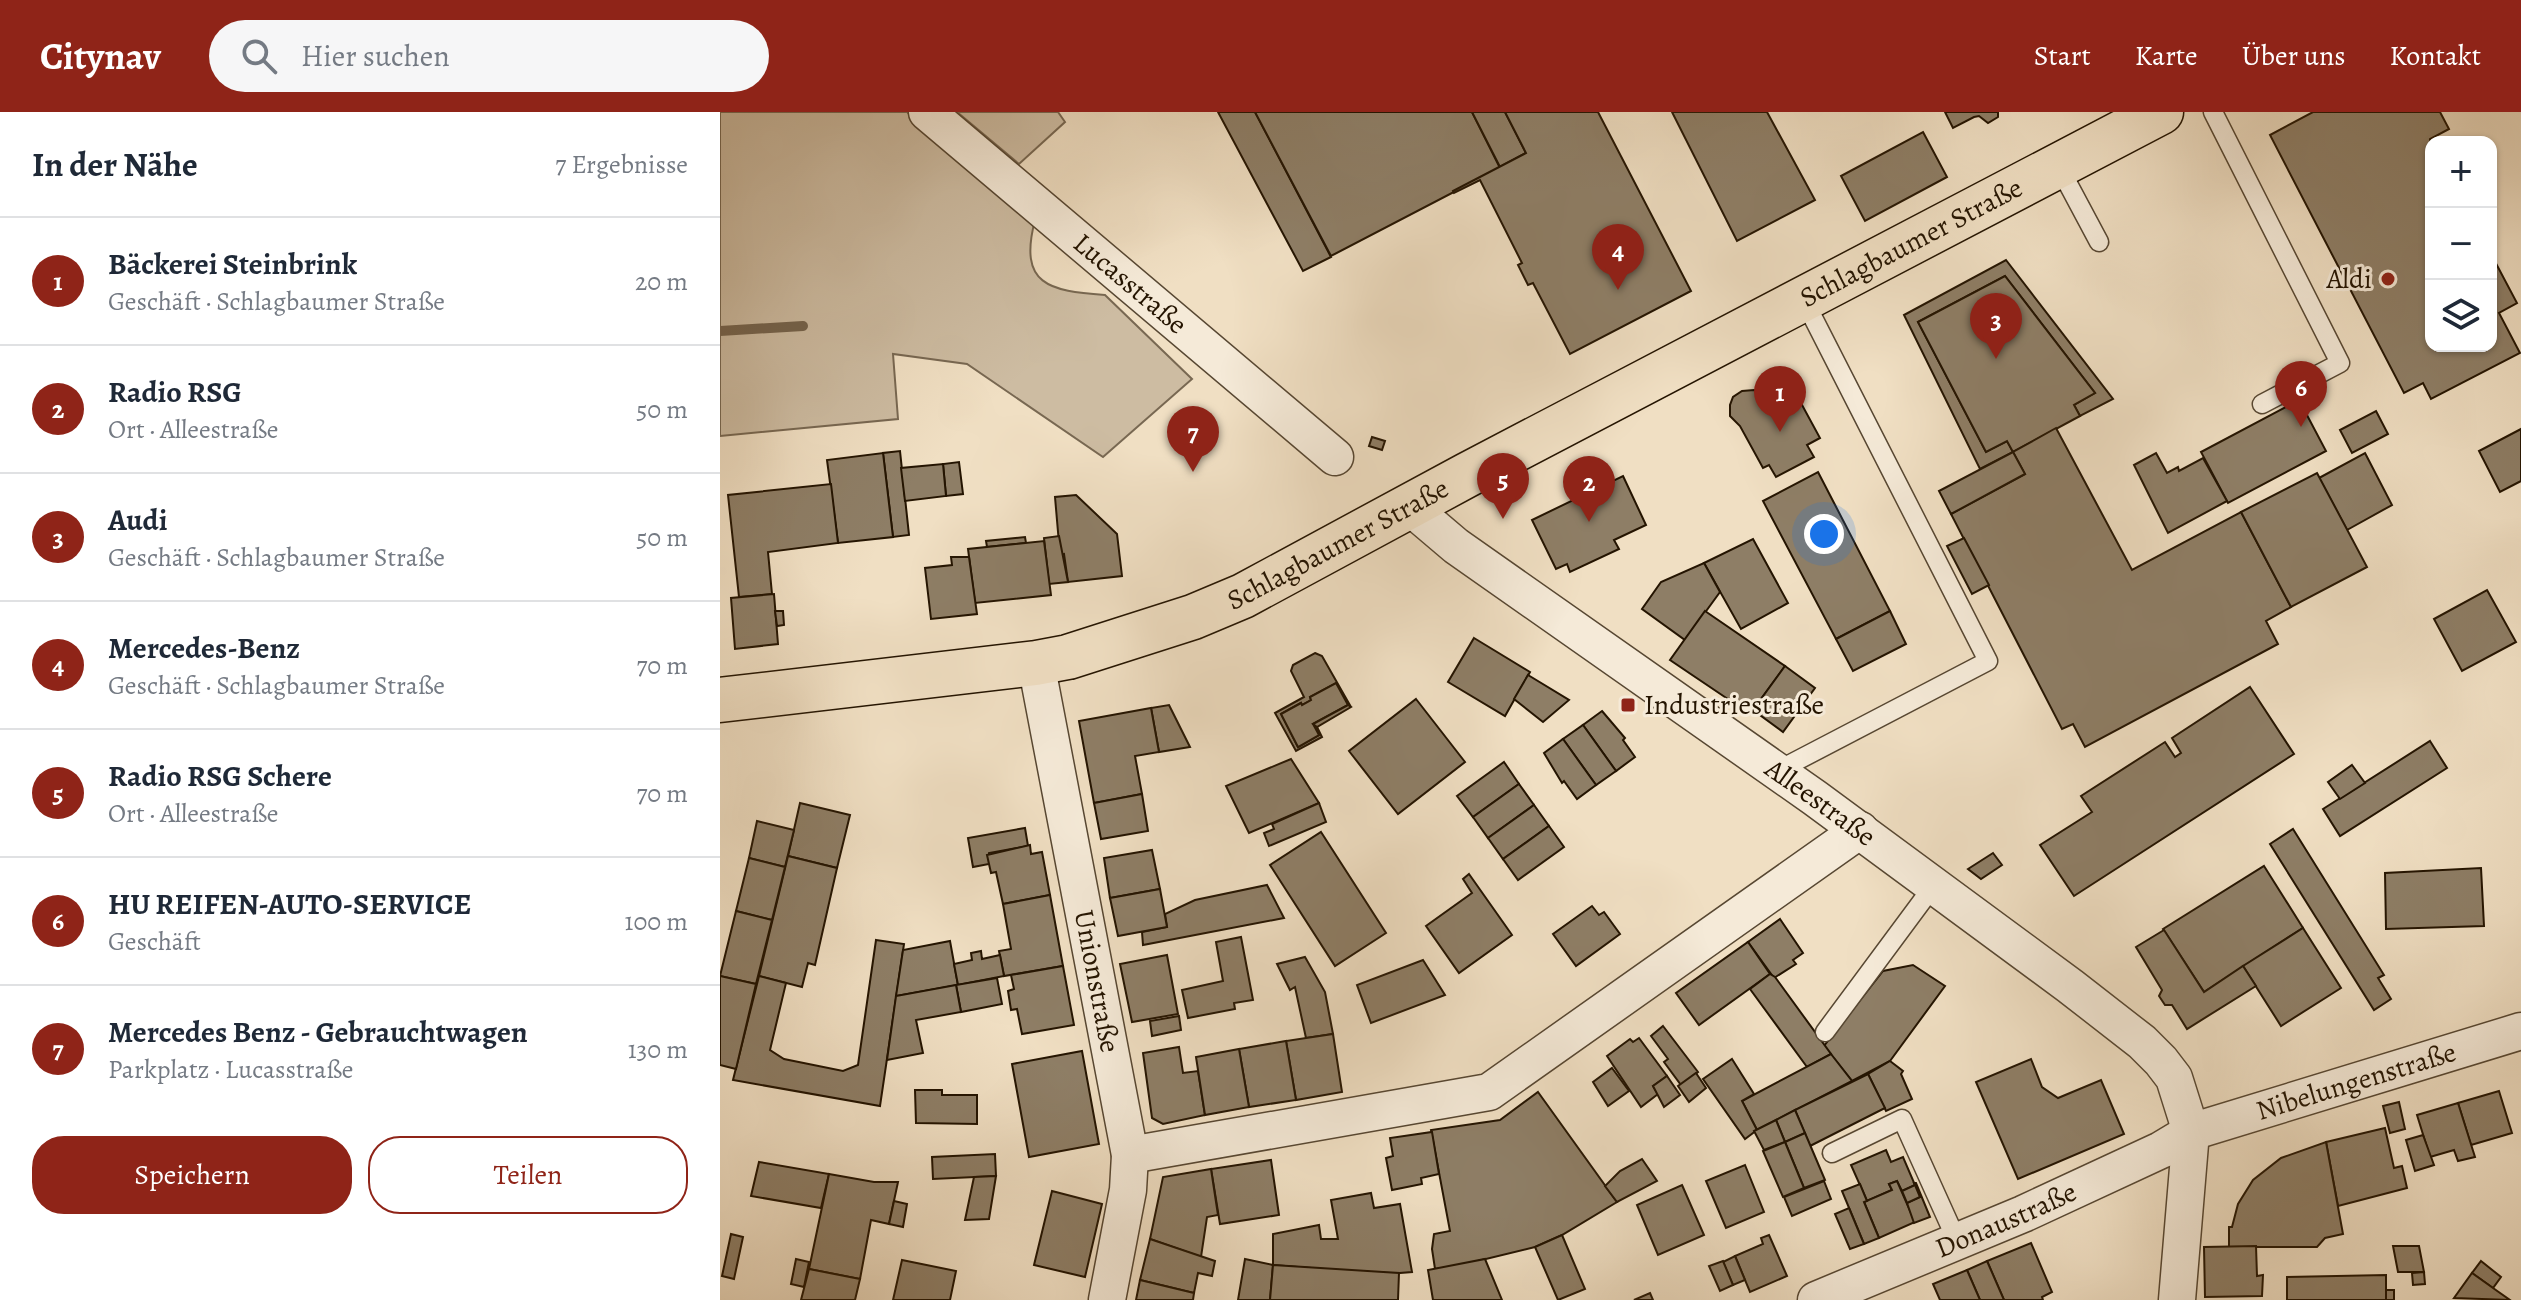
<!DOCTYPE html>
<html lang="de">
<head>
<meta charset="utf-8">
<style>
  :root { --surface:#fff; --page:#f6f6f7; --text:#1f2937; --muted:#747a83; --line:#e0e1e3; --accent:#8f2418 }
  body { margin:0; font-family:Alegreya,serif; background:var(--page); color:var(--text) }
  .controls { position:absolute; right:24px; top:24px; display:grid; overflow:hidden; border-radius:16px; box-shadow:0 2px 6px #0004 }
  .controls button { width:72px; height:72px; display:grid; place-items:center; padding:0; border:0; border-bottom:2px solid var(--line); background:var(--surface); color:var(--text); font:40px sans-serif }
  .you { position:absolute; left:1104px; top:422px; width:28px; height:28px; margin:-20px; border:6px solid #fff; border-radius:50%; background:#1a73e8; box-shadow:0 0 0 12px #1a73e833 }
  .badge { display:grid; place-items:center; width:52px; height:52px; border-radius:50%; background:var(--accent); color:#fff; font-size:26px; font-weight:700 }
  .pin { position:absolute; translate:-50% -66px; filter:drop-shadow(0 2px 4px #0008) }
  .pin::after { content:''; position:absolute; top:42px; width:28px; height:24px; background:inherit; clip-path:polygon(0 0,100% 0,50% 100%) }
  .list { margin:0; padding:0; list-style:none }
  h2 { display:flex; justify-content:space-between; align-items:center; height:104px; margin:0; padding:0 32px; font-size:34px }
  h2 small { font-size:26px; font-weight:400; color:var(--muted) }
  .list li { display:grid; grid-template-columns:52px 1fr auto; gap:24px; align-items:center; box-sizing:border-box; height:128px; padding:0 32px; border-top:2px solid var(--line) }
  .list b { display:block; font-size:30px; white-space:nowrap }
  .list p { margin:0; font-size:26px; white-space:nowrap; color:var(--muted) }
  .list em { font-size:26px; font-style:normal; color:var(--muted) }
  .actions { display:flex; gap:16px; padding:24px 32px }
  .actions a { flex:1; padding:18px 0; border:2px solid var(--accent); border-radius:32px; text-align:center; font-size:28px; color:var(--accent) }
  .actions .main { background:var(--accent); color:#fff }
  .icon { flex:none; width:44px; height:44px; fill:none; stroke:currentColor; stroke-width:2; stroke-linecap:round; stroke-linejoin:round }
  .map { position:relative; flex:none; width:1801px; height:1188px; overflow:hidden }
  header { display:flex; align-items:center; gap:48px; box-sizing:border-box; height:112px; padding:0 40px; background:var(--accent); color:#fff }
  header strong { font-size:38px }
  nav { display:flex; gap:44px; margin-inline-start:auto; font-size:28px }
  .search { width:560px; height:72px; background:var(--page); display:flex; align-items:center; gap:20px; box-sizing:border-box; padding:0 28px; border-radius:44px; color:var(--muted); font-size:30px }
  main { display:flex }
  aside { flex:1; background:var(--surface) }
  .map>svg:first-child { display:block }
  .green { fill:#cdbca2; stroke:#786852; stroke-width:2 }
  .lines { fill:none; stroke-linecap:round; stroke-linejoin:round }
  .stream { stroke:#75644e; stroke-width:10 }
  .building { fill:#8e7e66; stroke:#241401; stroke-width:2 }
  .service-casing { stroke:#574732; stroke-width:21 }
  .minor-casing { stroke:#574732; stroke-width:39 }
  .primary-casing { stroke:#241401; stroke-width:47 }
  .service { stroke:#f5ead8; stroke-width:18 }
  .minor { stroke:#f5ead8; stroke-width:36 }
  .primary { stroke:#f0dfc3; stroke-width:44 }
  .poi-dot { fill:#8f2418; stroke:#f5ead8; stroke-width:3 }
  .labels { text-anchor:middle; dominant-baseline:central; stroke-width:6; stroke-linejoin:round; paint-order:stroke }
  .street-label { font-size:28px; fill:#241401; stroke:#f5ead8 }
  .poi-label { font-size:28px; fill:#241401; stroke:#f5ead8; text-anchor:end }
</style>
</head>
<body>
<header>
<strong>Citynav</strong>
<div class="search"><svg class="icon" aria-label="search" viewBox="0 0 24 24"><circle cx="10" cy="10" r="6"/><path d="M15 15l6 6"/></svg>Hier suchen</div>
<nav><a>Start</a><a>Karte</a><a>Über uns</a><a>Kontakt</a></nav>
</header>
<main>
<aside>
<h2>In der Nähe<small>7 Ergebnisse</small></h2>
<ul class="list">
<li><span class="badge">1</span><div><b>Bäckerei Steinbrink</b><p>Geschäft · Schlagbaumer Straße</p></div><em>20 m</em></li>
<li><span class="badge">2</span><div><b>Radio RSG</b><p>Ort · Alleestraße</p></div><em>50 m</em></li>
<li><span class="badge">3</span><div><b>Audi</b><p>Geschäft · Schlagbaumer Straße</p></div><em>50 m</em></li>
<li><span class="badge">4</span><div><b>Mercedes-Benz</b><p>Geschäft · Schlagbaumer Straße</p></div><em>70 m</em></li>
<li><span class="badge">5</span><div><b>Radio RSG Schere</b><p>Ort · Alleestraße</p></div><em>70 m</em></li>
<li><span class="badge">6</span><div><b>HU REIFEN-AUTO-SERVICE</b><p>Geschäft</p></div><em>100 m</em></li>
<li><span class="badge">7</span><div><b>Mercedes Benz - Gebrauchtwagen</b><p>Parkplatz · Lucasstraße</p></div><em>130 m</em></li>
</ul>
<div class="actions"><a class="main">Speichern</a><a>Teilen</a></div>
</aside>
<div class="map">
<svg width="1801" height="1188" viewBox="0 0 1801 1188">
  <rect width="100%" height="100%" fill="#f0dfc3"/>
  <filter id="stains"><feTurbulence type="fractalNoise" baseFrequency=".0025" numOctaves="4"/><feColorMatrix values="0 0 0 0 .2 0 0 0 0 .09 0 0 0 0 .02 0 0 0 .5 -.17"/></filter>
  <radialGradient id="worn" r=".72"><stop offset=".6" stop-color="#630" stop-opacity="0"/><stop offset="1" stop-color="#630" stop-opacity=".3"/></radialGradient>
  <!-- green -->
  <g class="green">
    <path d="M0 0H187L315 108C298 173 329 179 385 183L472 267 383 345 247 252 173 242 178 307 0 324Z"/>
    <path d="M237 0H338L345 10 299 52Z"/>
  </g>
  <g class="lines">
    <!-- stream -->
    <path class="stream" d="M0 219 83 214"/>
  </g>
  <!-- building -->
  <g class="building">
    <path d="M498 0H535L611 145 583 159Z"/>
    <path d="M535 0H752L780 56 611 144Z"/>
    <path d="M752 0H785L806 41 780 55Z"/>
    <path d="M785 0H878L971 179 850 242 813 171 808 173 798 153 802 151 760 68 734 81 733 79 806 41Z"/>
    <path d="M952 0H1047L1095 88 1017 129Z"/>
    <path d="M1225 0H1278V5L1268 11 1259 4 1254 5 1233 16Z"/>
    <path d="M1593 0H1720L1729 17 1710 27 1711 234H1771V142L1797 191 1779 201 1800 241 1711 287 1703 271 1684 281 1550 23Z"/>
    <path d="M1203 20 1227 65 1145 109 1121 64Z"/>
    <path d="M1286 148 1393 287 1360 304 1354 293 1375 281 1285 164 1198 210 1266 340 1287 329 1293 340 1260 357 1184 203Z"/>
    <path d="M1285 164 1375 281 1354 293 1360 304 1293 340 1287 329 1266 340 1198 210Z"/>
    <path d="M1069 269 1100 326 1087 333 1094 345 1056 365 1049 353 1043 356 1020 314 1010 304V293L1013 285 1022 279 1034 278 1042 283Z"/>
    <path d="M1579 288 1606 339 1508 391 1481 340Z"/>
    <path d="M1656 299 1668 322 1632 341 1620 318Z"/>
    <path d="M1336 316 1412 458 1521 400 1571 495 1546 509 1558 532 1365 635 1353 612 1342 617 1231 402 1305 362 1293 340Z"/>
    <path d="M1801 317V369L1780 380 1759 339Z"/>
    <path d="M652 325 665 329 662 338 649 334Z"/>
    <path d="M180 339 189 423 173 425 163 341Z"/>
    <path d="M1293 340 1305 362 1231 402 1219 379Z"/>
    <path d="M163 341 173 425 118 431 107 348Z"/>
    <path d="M1436 341 1447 361 1458 355 1459 359 1483 346 1507 389 1448 421 1414 353Z"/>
    <path d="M1645 341 1672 393 1627 418 1599 366Z"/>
    <path d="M239 350 243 382 226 384 223 352Z"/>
    <path d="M223 352 226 384 185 389 181 356Z"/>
    <path d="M1098 360 1170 499 1116 527 1043 389Z"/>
    <path d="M1597 361 1647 455 1571 495 1521 400Z"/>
    <path d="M903 364 926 413 894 428 899 437 850 460 847 452 836 457 812 408Z"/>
    <path d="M111 372 118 431 48 440 52 482 19 485 8 383Z"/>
    <path d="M356 383 397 422 402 464 348 470 344 442 340 443 335 385Z"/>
    <path d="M339 424 348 470 329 472 324 426Z"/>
    <path d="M305 425 306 431 267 435 266 429Z"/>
    <path d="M1244 426 1269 473 1252 482 1227 434Z"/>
    <path d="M1033 427 1068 491 1021 517 984 451Z"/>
    <path d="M324 429 331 483 255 491 248 437Z"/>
    <path d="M231 445H249L257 502 211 507 205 456 232 453Z"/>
    <path d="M984 451 1000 480 965 528 922 497 941 470Z"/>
    <path d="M1767 478 1796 530 1742 559 1714 507Z"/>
    <path d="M54 482 58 532 15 537 11 486Z"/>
    <path d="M55 499H63L64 513 57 514Z"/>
    <path d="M985 499 1065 554 1030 602 950 548Z"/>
    <path d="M1170 499 1186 532 1133 559 1116 527Z"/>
    <path d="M754 526 810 560 785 604 728 570Z"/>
    <path d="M595 541 602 544 631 595 616 571 590 585 591 588 582 593 581 591 561 602 578 635 599 623 593 612 597 615 602 625 576 639 555 601 584 585 571 559 573 553Z"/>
    <path d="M1065 554 1095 576 1063 620 1033 598Z"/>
    <path d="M808 563 849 588 823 610 794 587Z"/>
    <path d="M616 571 628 593 593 612 599 623 578 635 561 602 581 591 582 593 591 588 590 585Z"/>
    <path d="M1530 575 1574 642 1354 784 1320 733 1372 700 1361 684 1445 630 1455 645 1461 641 1452 626Z"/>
    <path d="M696 587 745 650 678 702 629 639Z"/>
    <path d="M449 593 470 635 439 640 431 596Z"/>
    <path d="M628 593 631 595 597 615 593 612Z"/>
    <path d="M431 596 439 640 415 644 422 682 374 691 359 609Z"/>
    <path d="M882 599 905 626 903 628 915 645 896 659 863 613Z"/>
    <path d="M863 613 896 659 876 673 843 627Z"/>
    <path d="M843 627 876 673 857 687 844 669 842 671 824 641Z"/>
    <path d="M1710 629 1727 656 1620 724 1603 697Z"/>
    <path d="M571 647 599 691 529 721 506 674Z"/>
    <path d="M784 650 799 672 753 705 737 684Z"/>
    <path d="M1632 653 1645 671 1620 687 1608 670Z"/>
    <path d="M799 672 814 693 768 726 753 705Z"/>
    <path d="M422 682 428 719 381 727 374 691Z"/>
    <path d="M80 691 130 703 117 756 68 744Z"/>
    <path d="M599 691 606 710 549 734 544 721 554 717 552 712Z"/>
    <path d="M814 693 829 714 783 747 768 726Z"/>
    <path d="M37 709 74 718 65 755 29 746Z"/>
    <path d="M829 714 844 735 798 768 783 747Z"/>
    <path d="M305 716 308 734 269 741V752L253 755 248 726Z"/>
    <path d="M1573 717 1664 863 1658 866 1671 887 1654 898 1550 732Z"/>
    <path d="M601 720 666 821 615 854 550 753Z"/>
    <path d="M310 733 311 742 322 740 330 783 283 792 276 760 271 761 267 743Z"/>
    <path d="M432 738 440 777 390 786 384 746Z"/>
    <path d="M1273 741 1282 753 1261 767 1248 757Z"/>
    <path d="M68 744 117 756 95 853 88 851 82 875 39 864Z"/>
    <path d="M29 746 65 755 52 808 16 799Z"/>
    <path d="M1544 754 1583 816 1484 880 1443 817Z"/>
    <path d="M1761 756 1764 814 1666 817 1665 761Z"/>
    <path d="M749 762 792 823 739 861 706 814 752 781 743 767Z"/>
    <path d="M547 773 564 806 423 833 422 820 447 815 445 802 475 788Z"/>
    <path d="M440 777 447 815 398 824 390 786Z"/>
    <path d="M330 783 343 854 284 864 279 839 291 837 283 792Z"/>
    <path d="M872 794 879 803 884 800 900 822 856 854 833 822Z"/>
    <path d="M16 799 52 808 36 872 0 864Z"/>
    <path d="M1060 807 1083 841 1073 848 1076 852 1054 866 1028 830Z"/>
    <path d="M1583 816 1621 876 1561 914 1523 854Z"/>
    <path d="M1444 818 1484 880 1523 854 1536 874 1467 917 1452 893H1445L1439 884 1442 878 1416 835Z"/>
    <path d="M521 825 533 888 514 891 515 897 468 906 462 878 503 869 496 830Z"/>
    <path d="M156 828 184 832 160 994 13 968 39 864 66 871 50 938 64 947 123 959 138 953Z"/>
    <path d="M230 829 238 873 176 884 183 838Z"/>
    <path d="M1028 830 1050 862 979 913 956 881Z"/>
    <path d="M261 839 262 847 280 843 284 864 238 873 234 852 252 848 251 841Z"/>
    <path d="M447 843 458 902 412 910 400 852Z"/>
    <path d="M585 845 605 880 613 922 586 926 575 875 570 878 557 852Z"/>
    <path d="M703 848 725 883 651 911 637 873Z"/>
    <path d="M1193 853 1225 874 1170 949 1132 969 1104 934 1163 859Z"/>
    <path d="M343 854 354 913 302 922 297 897 291 898 288 879 294 877 291 863Z"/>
    <path d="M1050 862 1055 865 1111 942 1087 955 1030 877Z"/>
    <path d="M0 864 36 872 16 957 0 953Z"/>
    <path d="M277 866 282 892 241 900 236 873Z"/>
    <path d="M236 873 241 900 196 908 203 941 167 948 176 884Z"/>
    <path d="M459 904 461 918 432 924 430 909Z"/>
    <path d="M943 914 978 960 961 973 944 950 948 947 931 924Z"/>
    <path d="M613 922 622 980 576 988 566 929Z"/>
    <path d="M919 926 947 964 933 974 938 982 921 995 887 944 910 927 913 930Z"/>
    <path d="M566 929 576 988 529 995 519 937Z"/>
    <path d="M459 935 463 961 478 959 485 1003 443 1012 432 1006 423 941Z"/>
    <path d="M519 937 529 995 485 1003 476 945Z"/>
    <path d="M362 939 379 1032 309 1045 292 952Z"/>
    <path d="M1111 942 1132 969 1037 1018 1022 989Z"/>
    <path d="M1012 947 1034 982 1022 989 1037 1018 1025 1027 983 967Z"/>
    <path d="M1311 947 1322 975 1338 986 1381 968 1404 1022 1298 1067 1256 970Z"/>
    <path d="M1170 949 1183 959 1181 962 1192 987 1166 999 1148 962Z"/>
    <path d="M892 956 909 979 888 994 873 970Z"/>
    <path d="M976 961 986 976 969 990 958 974Z"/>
    <path d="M1148 962 1165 996 1090 1034 1075 998Z"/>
    <path d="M947 964 960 983 944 995 933 974Z"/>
    <path d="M195 978H222V983H257V1012L196 1011Z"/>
    <path d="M1779 979 1792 1021 1751 1033 1738 991Z"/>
    <path d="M818 980 897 1090 842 1123 815 1135 737 1154 715 1157 712 1137 714 1122 730 1119 711 1018 780 1008Z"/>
    <path d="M1679 990 1685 1017 1670 1021 1663 994Z"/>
    <path d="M1738 991 1755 1045 1738 1049 1734 1038 1710 1045 1697 1003Z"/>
    <path d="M1075 998 1085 1021 1065 1030 1056 1008Z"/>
    <path d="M1056 1008 1065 1030 1044 1038 1034 1019Z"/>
    <path d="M1665 1016 1674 1056 1682 1054 1687 1076 1618 1094 1606 1030Z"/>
    <path d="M712 1020 719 1062 701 1066 702 1072 672 1078 666 1046 673 1044 670 1026Z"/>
    <path d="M1085 1021 1105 1068 1084 1076 1065 1030Z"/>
    <path d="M1703 1023 1714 1053 1695 1059 1686 1028Z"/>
    <path d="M1065 1030 1084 1076 1063 1085 1043 1039Z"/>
    <path d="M1606 1030 1623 1122 1605 1126 1597 1135H1509V1115H1512L1518 1092 1533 1068 1561 1046Z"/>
    <path d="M1166 1038 1171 1050 1183 1045 1195 1073 1182 1079 1177 1069 1169 1072 1172 1078 1147 1089 1131 1053Z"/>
    <path d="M275 1042 276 1064 213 1067 212 1045Z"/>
    <path d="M922 1047 937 1069 897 1090 885 1074 900 1059Z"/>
    <path d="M551 1048 559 1103 500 1112 491 1057Z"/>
    <path d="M39 1050 109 1062 101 1096 31 1084Z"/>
    <path d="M1025 1053 1044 1100 1006 1116 986 1069Z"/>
    <path d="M491 1057 498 1103 487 1105 481 1145 430 1127 443 1065Z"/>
    <path d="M109 1062 154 1070H178L169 1112 151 1108 140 1167 89 1157Z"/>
    <path d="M276 1064 269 1107 245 1108 254 1065Z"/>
    <path d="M1104 1069 1111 1087 1072 1104 1064 1085Z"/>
    <path d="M1177 1069 1195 1110 1159 1126 1144 1090 1172 1078 1169 1072Z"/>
    <path d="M1194 1071H1196L1210 1105 1194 1111 1187 1091 1200 1085Z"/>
    <path d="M1140 1072 1147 1089 1144 1090 1159 1126 1144 1132 1122 1079Z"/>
    <path d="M962 1073 984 1123 938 1143 917 1093Z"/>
    <path d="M1195 1073 1200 1085 1187 1091 1182 1079Z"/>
    <path d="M332 1079 382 1092 365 1165 314 1153Z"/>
    <path d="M651 1081 654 1096 680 1092 692 1160 667 1162 553 1153V1122L599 1113 601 1127H618L611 1088Z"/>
    <path d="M174 1089 187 1092 183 1115 169 1112Z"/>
    <path d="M1129 1096 1144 1132 1130 1137 1115 1102Z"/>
    <path d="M11 1122 23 1125 14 1167 2 1164Z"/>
    <path d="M842 1123 865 1177 838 1188 815 1135Z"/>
    <path d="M1049 1123 1067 1164 1030 1180 1015 1144 1043 1132 1041 1126Z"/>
    <path d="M430 1127 495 1149 492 1164 478 1161 474 1181 420 1168Z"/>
    <path d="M1311 1131 1332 1180 1322 1185 1323 1188H1284L1267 1149Z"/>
    <path d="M1536 1134 1537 1164 1543 1163 1542 1184 1485 1185 1484 1135Z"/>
    <path d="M1673 1134H1699L1704 1160H1678Z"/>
    <path d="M1015 1144 1025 1168 1013 1173 1003 1150Z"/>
    <path d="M76 1147 89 1150 84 1175 71 1172Z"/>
    <path d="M525 1147 553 1153 550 1188H518Z"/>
    <path d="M765 1147 782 1188H713L708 1158Z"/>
    <path d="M182 1148 236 1159 230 1188H173Z"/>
    <path d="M1003 1149 1013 1173 1000 1179 989 1154Z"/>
    <path d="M1267 1149 1284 1188H1260L1247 1158Z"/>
    <path d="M1761 1149 1781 1165 1773 1176 1752 1161Z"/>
    <path d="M553 1153 679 1161 678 1188H550Z"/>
    <path d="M89 1157 140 1167 135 1188H81Z"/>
    <path d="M1247 1158 1260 1188H1220L1213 1172Z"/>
    <path d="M1704 1160 1705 1172 1693 1173 1692 1161Z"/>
    <path d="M1752 1161 1773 1176 1790 1188 1734 1186Z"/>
    <path d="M1666 1163V1188H1567V1165Z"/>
    <path d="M420 1168 474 1181 473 1188H416Z"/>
    <rect x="1666" y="1178" width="8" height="10"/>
    <path d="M930 1181 933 1188H914Z"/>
  </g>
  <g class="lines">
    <defs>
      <g id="service">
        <path d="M1493 0 1620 251 1542 292"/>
        <path d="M1339 55 1379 130"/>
        <path d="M1057 659 1268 549 1084 188"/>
        <path d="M1105 920 1214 773"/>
        <path d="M1112 1041 1182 1007 1237 1129"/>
      </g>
      <g id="minor">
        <path id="s1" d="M207 0 615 345"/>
        <path id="s2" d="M690 395 736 434 1095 686 1350 874 1422 930 1441 949 1454 966 1471 1020 1457 1188"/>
        <path id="s3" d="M316 551 410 1043 408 1078 387 1188"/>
        <path d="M410 1043 769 980 1140 718"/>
        <path id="s4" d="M1096 1188 1303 1102 1441 1038 1471 1020 1801 919"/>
      </g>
      <g id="primary">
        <path id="s5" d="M0 588 316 551 348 545 473 505 523 484 747 363 1441 0"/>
      </g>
    </defs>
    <!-- service casing -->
    <use href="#service" class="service-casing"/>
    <!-- minor casing -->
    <use href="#minor" class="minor-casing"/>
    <!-- primary casing -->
    <use href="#primary" class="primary-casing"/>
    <!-- service -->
    <use href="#service" class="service"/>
    <!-- minor -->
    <use href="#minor" class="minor"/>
    <!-- primary -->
    <use href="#primary" class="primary"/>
  </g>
  <!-- markers -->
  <g class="poi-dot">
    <circle cx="1668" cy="167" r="8"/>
    <rect x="900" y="585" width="16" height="16" rx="4"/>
  </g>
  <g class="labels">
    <!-- street labels -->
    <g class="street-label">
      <text stroke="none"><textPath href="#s5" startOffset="1292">Schlagbaumer Straße</textPath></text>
      <text stroke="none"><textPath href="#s1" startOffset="266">Lucasstraße</textPath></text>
      <text stroke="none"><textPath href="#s5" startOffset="644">Schlagbaumer Straße</textPath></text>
      <text stroke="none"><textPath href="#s2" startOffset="506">Alleestraße</textPath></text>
      <text stroke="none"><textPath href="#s3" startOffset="324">Unionstraße</textPath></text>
      <text stroke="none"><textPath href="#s4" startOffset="584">Nibelungenstraße</textPath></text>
      <text stroke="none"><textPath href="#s4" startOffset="206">Donaustraße</textPath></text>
    </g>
    <!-- poi labels -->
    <g class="poi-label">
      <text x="1652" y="167">Aldi</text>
      <text x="924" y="593" text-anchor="start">Industriestraße</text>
    </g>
  </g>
  <rect width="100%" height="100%" filter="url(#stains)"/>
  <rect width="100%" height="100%" fill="url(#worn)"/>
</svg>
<div class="controls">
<button>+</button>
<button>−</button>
<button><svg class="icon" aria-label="layers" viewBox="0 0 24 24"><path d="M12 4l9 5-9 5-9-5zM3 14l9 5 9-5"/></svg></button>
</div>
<div class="you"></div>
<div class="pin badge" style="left:1060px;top:320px">1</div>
<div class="pin badge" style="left:869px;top:410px">2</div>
<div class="pin badge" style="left:1276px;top:247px">3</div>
<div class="pin badge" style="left:898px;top:178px">4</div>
<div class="pin badge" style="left:783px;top:407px">5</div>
<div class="pin badge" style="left:1581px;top:315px">6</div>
<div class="pin badge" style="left:473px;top:360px">7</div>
</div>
</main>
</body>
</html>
